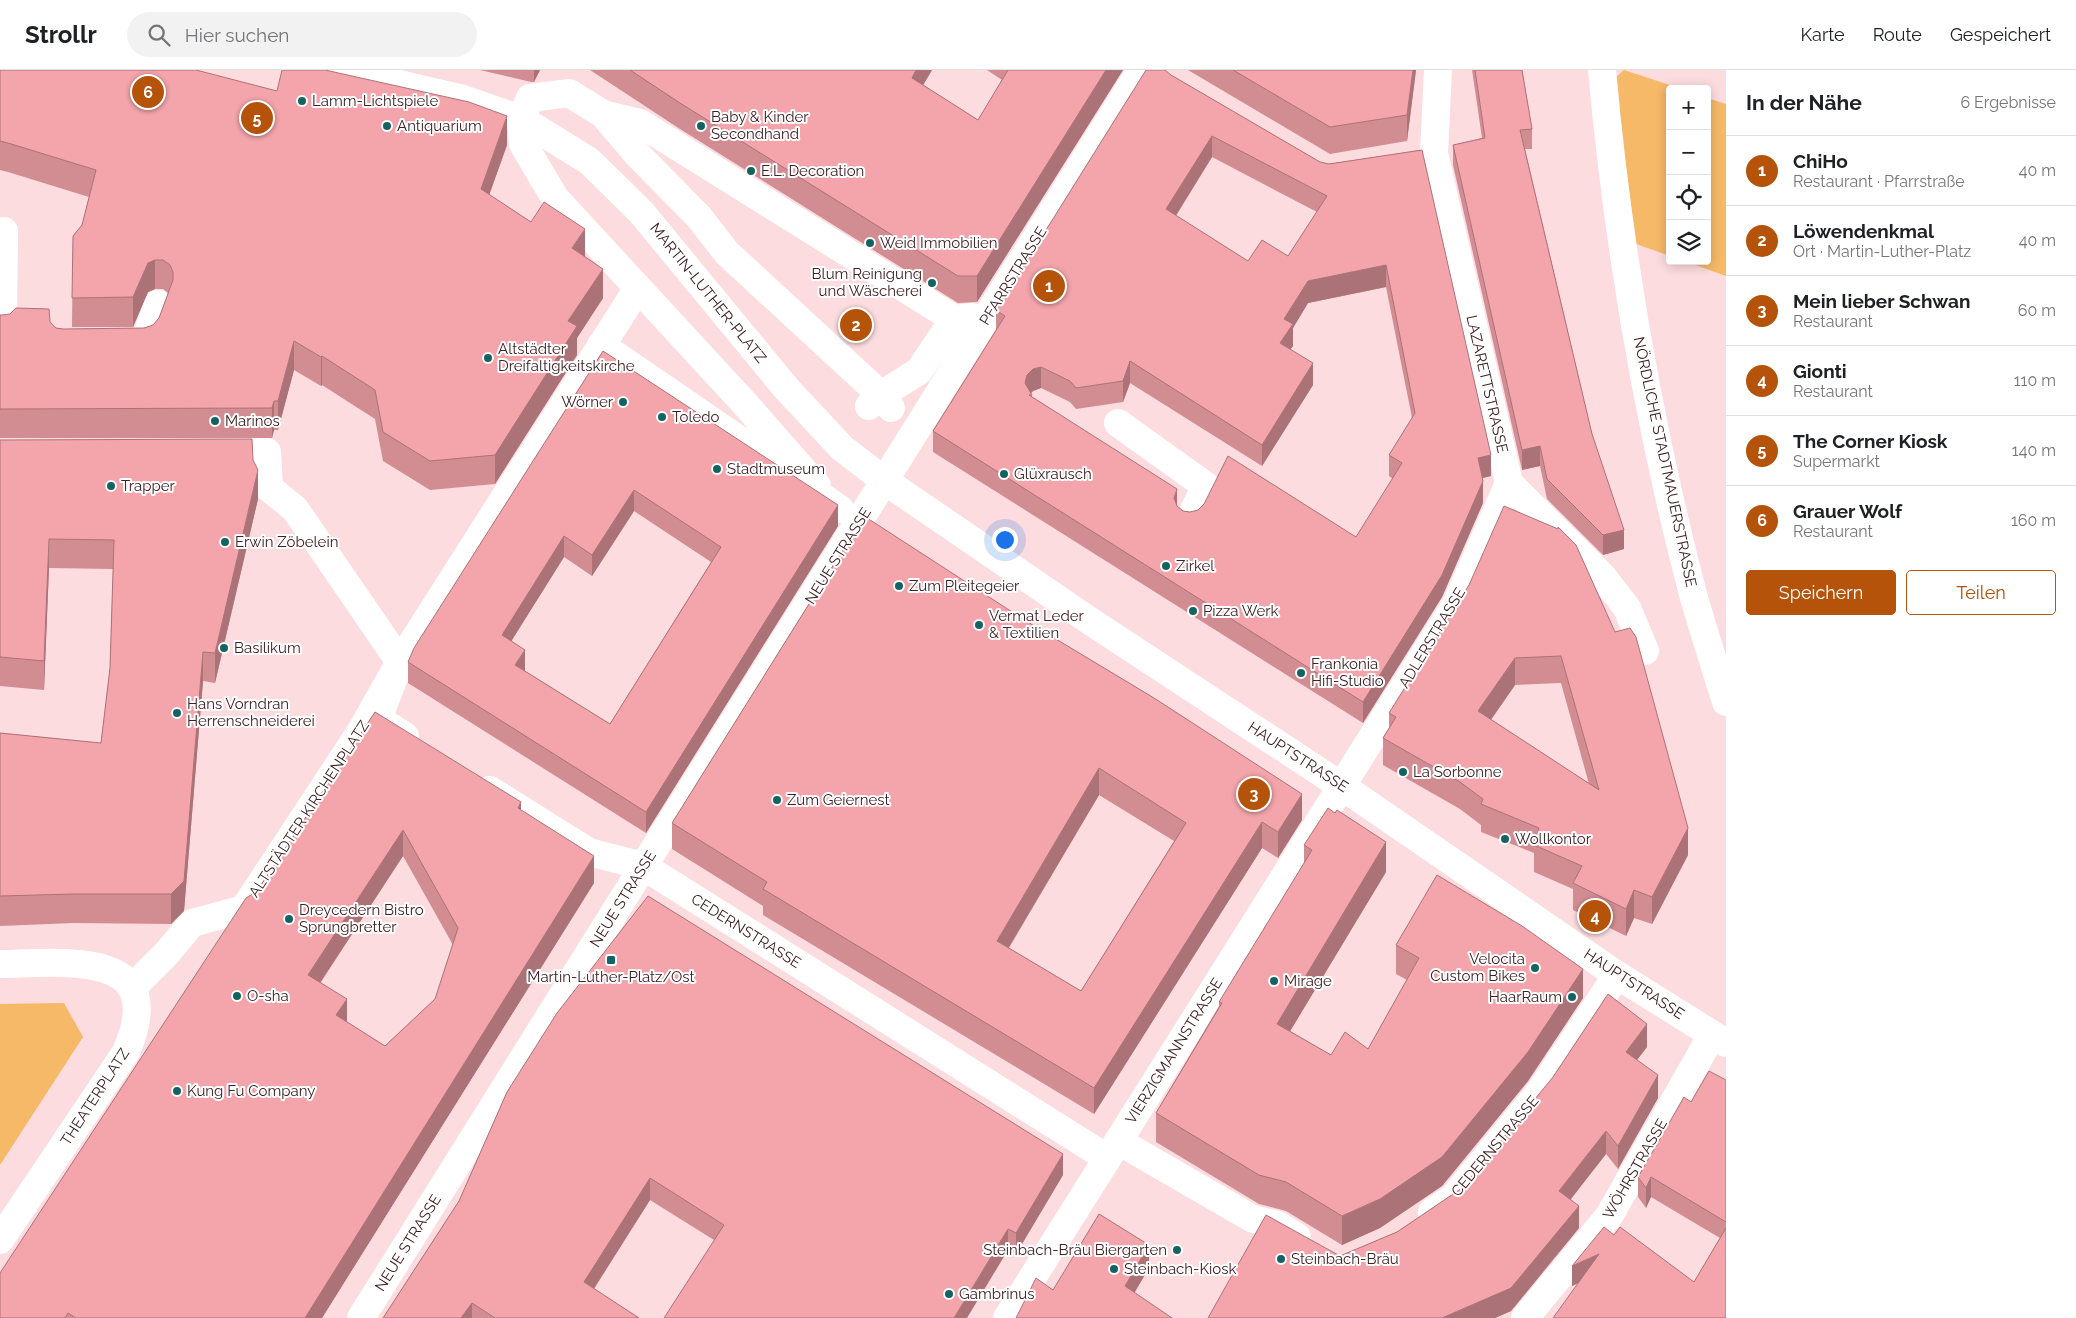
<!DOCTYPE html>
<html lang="de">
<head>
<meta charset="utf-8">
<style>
  :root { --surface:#fff; --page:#f2f2f2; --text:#202124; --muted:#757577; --line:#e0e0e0; --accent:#b45309 }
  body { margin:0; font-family:Raleway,sans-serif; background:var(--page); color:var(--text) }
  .controls { position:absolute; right:15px; top:15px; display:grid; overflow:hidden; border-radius:5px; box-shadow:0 2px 12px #0003 }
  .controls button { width:45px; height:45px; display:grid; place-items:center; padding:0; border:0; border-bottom:1px solid var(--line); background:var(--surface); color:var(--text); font:25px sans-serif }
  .you { position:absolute; left:1004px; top:469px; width:18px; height:18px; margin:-12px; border:4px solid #fff; border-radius:50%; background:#1a73e8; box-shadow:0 0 0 8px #1a73e833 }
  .badge { display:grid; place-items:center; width:32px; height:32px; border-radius:50%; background:var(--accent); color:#fff; font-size:16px; font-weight:700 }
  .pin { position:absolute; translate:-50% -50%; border:2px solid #fff; box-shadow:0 1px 5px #0006 }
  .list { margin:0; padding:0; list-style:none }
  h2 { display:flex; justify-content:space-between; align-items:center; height:65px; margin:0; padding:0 20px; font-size:21px }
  h2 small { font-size:16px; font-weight:400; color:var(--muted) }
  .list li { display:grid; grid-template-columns:32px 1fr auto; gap:15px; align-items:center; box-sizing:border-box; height:70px; padding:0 20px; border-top:1px solid var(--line) }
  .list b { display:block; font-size:19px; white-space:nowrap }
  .list p { margin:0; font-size:16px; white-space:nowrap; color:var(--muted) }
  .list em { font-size:16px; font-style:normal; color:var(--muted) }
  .actions { display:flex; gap:10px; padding:15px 20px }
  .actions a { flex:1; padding:11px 0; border:1px solid var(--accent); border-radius:5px; text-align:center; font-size:18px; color:var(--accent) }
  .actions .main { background:var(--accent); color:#fff }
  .icon { flex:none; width:28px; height:28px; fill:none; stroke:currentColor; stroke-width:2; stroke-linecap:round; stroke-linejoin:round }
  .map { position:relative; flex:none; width:1726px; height:1248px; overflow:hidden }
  header { display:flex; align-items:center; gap:30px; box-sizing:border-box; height:70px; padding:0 25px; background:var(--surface); border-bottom:1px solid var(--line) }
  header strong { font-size:24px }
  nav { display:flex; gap:28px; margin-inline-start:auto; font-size:18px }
  .search { width:350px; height:45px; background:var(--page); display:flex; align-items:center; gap:12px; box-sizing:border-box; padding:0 18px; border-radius:28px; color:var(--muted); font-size:19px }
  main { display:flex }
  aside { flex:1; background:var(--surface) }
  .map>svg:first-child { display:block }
  .green { fill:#f5b968 }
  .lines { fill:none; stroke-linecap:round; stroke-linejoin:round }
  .minor { stroke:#fff; stroke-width:28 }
  .wall { fill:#d28d93; fill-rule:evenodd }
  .shaded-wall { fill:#ab7378 }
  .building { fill:#f4a4ab; stroke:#ab7378; fill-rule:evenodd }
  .poi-dot { fill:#146362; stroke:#fff; stroke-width:2 }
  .labels { text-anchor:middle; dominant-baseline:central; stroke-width:4; stroke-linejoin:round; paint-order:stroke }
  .poi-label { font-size:15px; fill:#3e2124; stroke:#fff; text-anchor:start }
  .street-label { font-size:15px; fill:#3e2124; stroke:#fff }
</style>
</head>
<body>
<header>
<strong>Strollr</strong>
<div class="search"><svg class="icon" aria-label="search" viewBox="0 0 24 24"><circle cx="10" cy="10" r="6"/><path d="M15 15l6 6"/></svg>Hier suchen</div>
<nav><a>Karte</a><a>Route</a><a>Gespeichert</a></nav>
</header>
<main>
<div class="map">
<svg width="1726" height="1248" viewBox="0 0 1726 1248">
  <rect width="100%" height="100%" fill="#fddcdf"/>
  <!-- green -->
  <g class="green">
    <path d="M1624 0 1682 19H1670V186L1636 174 1614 9Z"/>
    <path d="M1707 28 1726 34V206L1684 191H1707Z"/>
    <path d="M64 933 83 967 0 1095V934Z"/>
  </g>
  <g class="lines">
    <!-- minor -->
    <g class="minor">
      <path d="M339 0 463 29 521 49 589 91 641 142 786 318 842 378 885 411 1090 551 1340 715 1617 905 1726 973"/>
      <path d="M1438 0 1434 83 1509 413 1603 507 1627 538 1645 581"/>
      <path d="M1602 0C1618 176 1648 353 1693 524 1703 560 1715 596 1726 632"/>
      <path d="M603 44 640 53 954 249"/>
      <path d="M3 259 4 161"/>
      <path d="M122 272H144L158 234"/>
      <path d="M601 275 840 439"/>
      <path d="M869 336 881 325 919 301 954 249 972 247"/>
      <path d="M1118 353 1206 416 1190 448"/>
      <path d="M215 383 267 382 269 418 295 439 400 592 378 649 405 666"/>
      <path d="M817 416 747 336 555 128 523 74 521 49 530 28 569 23 603 44 637 84 699 147 727 183 881 325 891 338"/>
      <path d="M490 720 589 782 643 796 1107 1088"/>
      <path d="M0 894C65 893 171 878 126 982L0 1170"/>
      <path d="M132 918 167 883 192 853 244 839 361 661 400 592 638 218"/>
      <path d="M1118 1071 1253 1149 1278 1155 1297 1167"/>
      <path d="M1432 1142 1453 1128 1541 1020 1617 905"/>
      <path d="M361 1248 1141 0"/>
      <path d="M1007 1248 1456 534 1509 413"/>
      <path d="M1525 1248 1609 1146 1712 965"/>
    </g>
  </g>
  <!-- wall -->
  <g class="wall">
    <path d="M0 0 277 21 507 75 489 125 585 187 603 228 577 268V285L495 414 430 420 383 391 375 349 322 315 321 316 294 300 278 360H274L272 368H0V245L50 252 56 258 63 259 144 258 153 255 159 248 168 223 163 219H155L148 222 133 257H72L73 166 82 155 89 127 8 102 0 100Z"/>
    <path d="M480 0H540L534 12H531Z"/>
    <path d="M590 0H932L923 15 978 50 1002 10 987 0H1123L977 232 958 233 680 59Z"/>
    <path d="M1188 0H1416L1407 71 1330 84Z"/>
    <path d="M1472 0H1522L1532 59V79H1525L1592 364 1624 479 1603 485 1547 429 1540 396 1522 400 1453 95V75L1482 68Z"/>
    <path d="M1171 5 1320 92 1329 94 1422 80 1491 406 1483 408V433L1442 527 1363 653 933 382V361L996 261V240ZM1212 87 1317 142 1288 186 1248 191 1176 146ZM1386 217 1412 348 1389 385V406L1393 409 1356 467 1183 441 1177 436V434L1032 327 1031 323 1033 321 1041 318 1070 332 1076 339 1123 332 1130 313 1262 396 1313 315 1290 279 1293 276V258L1308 233Z"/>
    <path d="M603 281 838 456 646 763 408 613V592ZM634 441 711 492 610 654 525 601 511 571 564 487 592 506Z"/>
    <path d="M0 370 253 390 258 429 215 613 203 611 184 841 171 854 74 853 0 856V663L101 673 110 598 113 499 49 498 44 620 0 616Z"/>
    <path d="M864 446 1302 750 1278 788 1262 778 1094 1044 763 845V836L672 779V753ZM1099 725 1174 771 1081 921 1009 878Z"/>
    <path d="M1558 459 1688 785 1652 854 1634 848 1626 866 1573 840V819L1534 802V783L1481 762V755L1460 739 1383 695V668L1389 659V643ZM1561 613 1589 714 1491 650 1515 615Z"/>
    <path d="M375 642 521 740 594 813 322 1248H0L257 821ZM403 786 453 875 435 929 385 976 347 952 321 912Z"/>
    <path d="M1304 775 1386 802 1290 961 1331 985 1368 979 1407 910 1396 904V875L1583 928 1528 1011 1442 1116 1380 1158 1342 1175 1286 1141 1259 1134 1156 1072V1043L1219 936V932L1304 794Z"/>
    <path d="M1647 977 1637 990 1658 1028 1618 1099 1606 1084 1571 1129 1579 1158 1511 1241 1495 1248H1208L1340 1186 1397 1162 1462 1118Z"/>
    <path d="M1726 1010V1248L1578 1213 1572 1216 1614 1165 1694 1212 1720 1168 1651 1127 1646 1138 1638 1127V1107L1691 1032Z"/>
    <path d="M507 1022 1063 1105 1016 1184 1008 1180 714 1170 650 1130 594 1219 639 1248H383L459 1131Z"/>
  </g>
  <!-- shaded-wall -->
  <g class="shaded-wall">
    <path d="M534 0H540L534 12Z"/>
    <path d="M916 0H932L912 34V8Z"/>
    <path d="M1106 0H1123L977 232V206Z"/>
    <path d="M1413 0H1416L1407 71V45Z"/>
    <path d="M507 46V75L481 148V119Z"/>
    <path d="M1212 66V87L1166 161V139Z"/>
    <path d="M585 159V189L572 178Z"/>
    <path d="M155 190V219L148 222 133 257V227L148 193Z"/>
    <path d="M1386 195V217L1308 233 1293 258V276L1280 294V273L1284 249 1308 211Z"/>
    <path d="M603 199V228L577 268V285L495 414V385L568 251Z"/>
    <path d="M294 271V300L278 360V331Z"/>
    <path d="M322 286V315L321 316V287Z"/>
    <path d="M1130 291V313L1123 332V311Z"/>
    <path d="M1313 293V315L1262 396V375Z"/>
    <path d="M1041 297V318L1033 321 1027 327 1025 313 1027 305 1033 299Z"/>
    <path d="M274 331V360L272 368V338Z"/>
    <path d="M1540 376V396L1522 400V380Z"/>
    <path d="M1491 385V406L1478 409V388Z"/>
    <path d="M258 400V429L215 613V583Z"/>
    <path d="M1483 411V433L1442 527 1363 653V632Z"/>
    <path d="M1177 419V440L1174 428Z"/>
    <path d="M634 420V441L592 506V485Z"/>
    <path d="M838 435V456L646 763V742Z"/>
    <path d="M1624 460V479L1603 485V465Z"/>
    <path d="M564 466V487L502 586V565Z"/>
    <path d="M49 469V498L44 620V591Z"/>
    <path d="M525 580V601L515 595Z"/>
    <path d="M203 582V611L184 841 171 854V824Z"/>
    <path d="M1515 588V615L1478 668V641Z"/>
    <path d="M1099 698V725L997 897V871Z"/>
    <path d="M1302 724V750L1278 788V762Z"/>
    <path d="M521 732V758L518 738Z"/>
    <path d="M1262 752V778L1094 1044V1018Z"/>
    <path d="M1688 758V785L1652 854V827Z"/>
    <path d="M403 760V786L308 931V905Z"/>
    <path d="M1386 772V802L1277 983V954Z"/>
    <path d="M594 786V813L322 1248H305Z"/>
    <path d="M1634 820V848L1626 866V839Z"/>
    <path d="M1583 899V928L1528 1011 1442 1116 1380 1158 1342 1175V1146Z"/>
    <path d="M347 929V955L336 945Z"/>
    <path d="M1647 954V977L1626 1004V982Z"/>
    <path d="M1658 1005V1028L1618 1099V1076Z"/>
    <path d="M1606 1061V1084L1559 1144V1121Z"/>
    <path d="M1063 1084V1105L1016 1184V1163Z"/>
    <path d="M1651 1107V1127L1646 1138V1118Z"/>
    <path d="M650 1108V1130L584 1234V1212Z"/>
    <path d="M1579 1136V1158L1511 1241 1495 1248H1442Z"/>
    <path d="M1008 1159V1180L967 1248H954Z"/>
    <path d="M1149 1175V1198L1125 1239V1216Z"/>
    <path d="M1599 1184V1204L1572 1216V1196Z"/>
    <path d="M472 1233V1248H461Z"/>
  </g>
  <!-- building -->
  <g class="building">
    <path d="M0 0H196L277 21 282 0H325L469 32 507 46 481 119 531 152 544 132 585 159 572 178 603 199 568 251 577 256 495 385 430 391 383 362 375 320 322 286 321 287 294 271 278 331H274L272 338 0 339V245H2L10 244 16 238 49 239 50 252 56 258 63 259 144 258 153 255 159 248 173 210V202L170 195 163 190H155L148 193 133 227 72 228 73 166 82 155 96 100 8 73 0 71Z"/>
    <path d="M630 0H916L912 8 978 50 1008 0H1106L977 206H958L680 33Z"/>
    <path d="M1146 0H1165L1171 5 1320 92 1329 94 1422 80 1491 385 1478 388 1483 411 1442 505 1363 632 933 361 1005 246 996 240ZM1212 66 1327 126 1288 186 1262 170 1248 191 1166 139ZM1386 195 1415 343 1389 385 1402 393 1356 467 1228 386 1204 434 1198 440 1190 442 1183 441 1177 436 1174 428 1177 419 1029 325H1032L1025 313 1027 305 1033 299 1041 297 1070 311 1076 318 1123 311 1130 291 1262 375 1313 293 1280 273 1293 254 1284 249 1308 211Z"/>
    <path d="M1233 0H1413L1407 45 1330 57Z"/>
    <path d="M1475 0H1522L1532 59 1520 60 1592 364 1624 460 1603 465 1547 409 1540 376 1522 380 1453 75 1485 68Z"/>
    <path d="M603 281 838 435 646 742 408 592 414 578ZM634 420 721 477 610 654 515 595 525 580 502 565 564 466 592 485Z"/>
    <path d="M252 369 253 390 258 400 215 583 203 582 184 811 171 824H74L0 826V663L101 673 110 598 114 470 49 469 44 591 0 587V370Z"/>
    <path d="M1504 436 1558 459V457L1576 475 1615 562 1630 558 1636 567 1688 758 1652 827 1634 820 1626 839 1573 813 1582 796 1534 775 1539 758 1481 734 1483 729 1460 712 1383 668 1396 647 1389 643 1469 515ZM1561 586 1599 720 1478 641 1515 588Z"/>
    <path d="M864 446 1026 551 1154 628 1302 724 1278 762 1262 752 1094 1018 763 819 767 812 672 753ZM1099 698 1186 753 1081 921 997 871Z"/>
    <path d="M375 642 521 732 518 738 594 786 305 1248H76L68 1243 65 1248H0V1203L246 828 257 821ZM403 760 458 858 435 929 385 976 336 945 347 929 308 905Z"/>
    <path d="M1328 738 1335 743 1337 740 1386 772 1277 954 1331 985 1345 962 1368 979 1419 888 1396 875 1437 805 1522 856 1583 899 1528 982 1442 1087 1380 1129 1342 1146 1286 1112 1259 1105 1156 1043 1222 933 1219 932 1312 780 1304 775Z"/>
    <path d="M648 826 1063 1084 1016 1163 1008 1159 954 1248H664L724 1155 650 1108 584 1212 639 1248H495L472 1233 461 1248H383L459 1131 507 1022 557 943Z"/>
    <path d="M1608 924 1647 954 1626 982 1658 1005 1618 1076 1606 1061 1559 1121 1579 1136 1511 1218 1442 1248H1208L1266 1145 1340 1186 1397 1162 1462 1118 1553 1007Z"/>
    <path d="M1709 1001 1726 1010V1152L1651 1107 1646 1118 1638 1107 1684 1027 1691 1032Z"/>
    <path d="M1099 1144 1149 1175 1125 1216 1172 1248H1016L1036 1208 1053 1220Z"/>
    <path d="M1604 1157 1614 1165 1620 1157 1694 1212 1726 1158V1248H1553L1599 1184 1572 1196Z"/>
  </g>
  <!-- markers -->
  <g class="poi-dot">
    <circle cx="302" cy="31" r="5"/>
    <circle cx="387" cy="56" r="5"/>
    <circle cx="701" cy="56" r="5"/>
    <circle cx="751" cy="101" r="5"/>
    <circle cx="870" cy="173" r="5"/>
    <circle cx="932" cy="213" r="5"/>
    <circle cx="488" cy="288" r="5"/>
    <circle cx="623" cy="332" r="5"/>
    <circle cx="662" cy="347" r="5"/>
    <circle cx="215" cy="351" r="5"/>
    <circle cx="717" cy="399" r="5"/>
    <circle cx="1004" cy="404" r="5"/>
    <circle cx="111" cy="416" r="5"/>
    <circle cx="225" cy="472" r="5"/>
    <circle cx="1166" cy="496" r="5"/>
    <circle cx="899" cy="516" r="5"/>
    <circle cx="1193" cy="541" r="5"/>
    <circle cx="979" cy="555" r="5"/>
    <circle cx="224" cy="578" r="5"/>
    <circle cx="1301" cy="603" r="5"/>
    <circle cx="177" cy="643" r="5"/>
    <circle cx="1403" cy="702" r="5"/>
    <circle cx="777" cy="730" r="5"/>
    <circle cx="1505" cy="769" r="5"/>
    <circle cx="289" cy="849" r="5"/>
    <rect x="606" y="885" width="10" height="10" rx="2.5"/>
    <circle cx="1535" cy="898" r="5"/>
    <circle cx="1274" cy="911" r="5"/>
    <circle cx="237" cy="926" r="5"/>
    <circle cx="1572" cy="927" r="5"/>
    <circle cx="177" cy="1021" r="5"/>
    <circle cx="1177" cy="1180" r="5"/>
    <circle cx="1281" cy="1189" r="5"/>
    <circle cx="1114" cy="1199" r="5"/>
    <circle cx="949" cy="1224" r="5"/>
  </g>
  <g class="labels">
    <!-- poi labels -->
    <g class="poi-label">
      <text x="312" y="31">Lamm-Lichtspiele</text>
      <text x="711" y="47">Baby &amp; Kinder<tspan x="711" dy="17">Secondhand</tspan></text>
      <text x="397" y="56">Antiquarium</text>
      <text x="761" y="101">E.L. Decoration</text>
      <text x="880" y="173">Weid Immobilien</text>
      <text x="922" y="204" text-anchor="end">Blum Reinigung<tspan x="922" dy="17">und Wäscherei</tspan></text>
      <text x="498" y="279">Altstädter<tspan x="498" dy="17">Dreifaltigkeitskirche</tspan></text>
      <text x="613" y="332" text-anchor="end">Wörner</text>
      <text x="672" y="347">Toledo</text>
      <text x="225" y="351">Marinos</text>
      <text x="727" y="399">Stadtmuseum</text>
      <text x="1014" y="404">Glüxrausch</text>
      <text x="121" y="416">Trapper</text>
      <text x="235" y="472">Erwin Zöbelein</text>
      <text x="1176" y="496">Zirkel</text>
      <text x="909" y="516">Zum Pleitegeier</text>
      <text x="1203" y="541">Pizza Werk</text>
      <text x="989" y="546">Vermat Leder<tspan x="989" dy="17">&amp; Textilien</tspan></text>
      <text x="234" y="578">Basilikum</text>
      <text x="1311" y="594">Frankonia<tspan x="1311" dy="17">Hifi-Studio</tspan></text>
      <text x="187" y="634">Hans Vorndran<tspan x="187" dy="17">Herrenschneiderei</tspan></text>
      <text x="1413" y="702">La Sorbonne</text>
      <text x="787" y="730">Zum Geiernest</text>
      <text x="1515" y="769">Wollkontor</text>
      <text x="299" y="840">Dreycedern Bistro<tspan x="299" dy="17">Sprungbretter</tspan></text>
      <text x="1525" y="889" text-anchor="end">Velocita<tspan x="1525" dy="17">Custom Bikes</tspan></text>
      <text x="611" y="907" text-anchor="middle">Martin-Luther-Platz/Ost</text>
      <text x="1284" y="911">Mirage</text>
      <text x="247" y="926">O-sha</text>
      <text x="1562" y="927" text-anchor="end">HaarRaum</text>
      <text x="187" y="1021">Kung Fu Company</text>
      <text x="1167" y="1180" text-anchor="end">Steinbach-Bräu Biergarten</text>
      <text x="1291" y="1189">Steinbach-Bräu</text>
      <text x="1124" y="1199">Steinbach-Kiosk</text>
      <text x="959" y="1224">Gambrinus</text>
    </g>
    <!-- street labels -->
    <g class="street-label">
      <text transform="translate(1013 206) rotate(-58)">PFARRSTRASSE</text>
      <text transform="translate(708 223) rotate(51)">MARTIN-LUTHER-PLATZ</text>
      <text transform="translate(1487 314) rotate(77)">LAZARETTSTRASSE</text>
      <text transform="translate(1665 392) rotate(78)">NÖRDLICHE STADTMAUERSTRASSE</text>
      <text transform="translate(838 486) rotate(-58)">NEUE STRASSE</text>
      <text transform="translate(1432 568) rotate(-59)">ADLERSTRASSE</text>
      <text transform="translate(1298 687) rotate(33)">HAUPTSTRASSE</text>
      <text transform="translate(309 739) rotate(-57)">ALTSTÄDTER KIRCHENPLATZ</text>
      <text transform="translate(623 829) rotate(-58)">NEUE STRASSE</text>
      <text transform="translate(746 861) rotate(32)">CEDERNSTRASSE</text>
      <text transform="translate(1634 914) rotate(33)">HAUPTSTRASSE</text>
      <text transform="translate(1174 981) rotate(-58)">VIERZIGMANNSTRASSE</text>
      <text transform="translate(95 1027) rotate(-57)">THEATERPLATZ</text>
      <text transform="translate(1495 1076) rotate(-50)">CEDERNSTRASSE</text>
      <text transform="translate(1635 1099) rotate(-60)">WÖHRSTRASSE</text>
      <text transform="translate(408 1173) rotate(-58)">NEUE STRASSE</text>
    </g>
  </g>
</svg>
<div class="controls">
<button>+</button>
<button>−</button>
<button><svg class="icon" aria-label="locate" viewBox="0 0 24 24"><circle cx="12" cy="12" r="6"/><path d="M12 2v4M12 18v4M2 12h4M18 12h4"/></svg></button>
<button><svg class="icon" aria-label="layers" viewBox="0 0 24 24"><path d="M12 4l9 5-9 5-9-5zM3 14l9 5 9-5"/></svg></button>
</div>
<div class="you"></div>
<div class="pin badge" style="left:1049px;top:216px">1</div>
<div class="pin badge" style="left:856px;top:255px">2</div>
<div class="pin badge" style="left:1254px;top:724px">3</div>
<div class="pin badge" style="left:1595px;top:846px">4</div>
<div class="pin badge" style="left:257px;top:48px">5</div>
<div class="pin badge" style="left:148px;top:22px">6</div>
</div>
<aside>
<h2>In der Nähe<small>6 Ergebnisse</small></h2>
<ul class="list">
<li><span class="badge">1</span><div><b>ChiHo</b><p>Restaurant · Pfarrstraße</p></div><em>40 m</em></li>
<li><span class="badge">2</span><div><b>Löwendenkmal</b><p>Ort · Martin-Luther-Platz</p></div><em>40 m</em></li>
<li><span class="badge">3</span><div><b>Mein lieber Schwan</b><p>Restaurant</p></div><em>60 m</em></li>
<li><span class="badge">4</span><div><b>Gionti</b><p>Restaurant</p></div><em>110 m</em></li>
<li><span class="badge">5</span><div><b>The Corner Kiosk</b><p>Supermarkt</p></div><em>140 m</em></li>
<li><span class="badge">6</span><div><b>Grauer Wolf</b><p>Restaurant</p></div><em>160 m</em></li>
</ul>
<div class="actions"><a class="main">Speichern</a><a>Teilen</a></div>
</aside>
</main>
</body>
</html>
